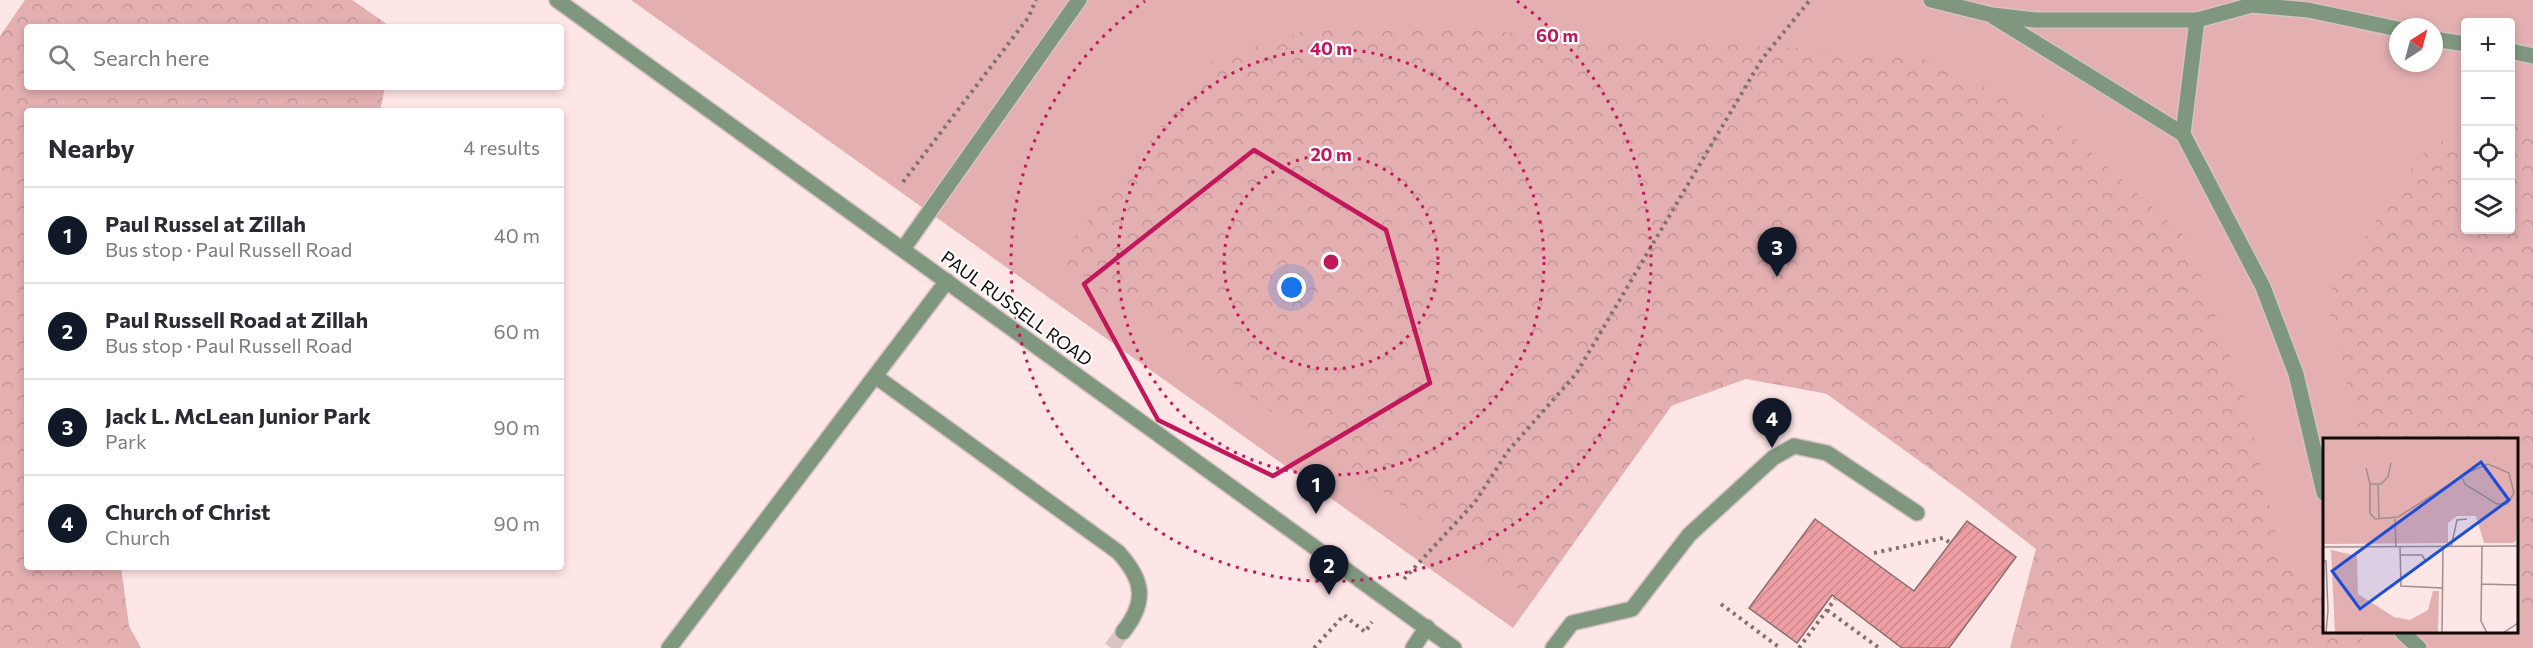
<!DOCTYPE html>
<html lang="en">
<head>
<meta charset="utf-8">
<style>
  :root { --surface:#fff; --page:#f2f2f3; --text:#2b2b33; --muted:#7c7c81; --line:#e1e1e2; --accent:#111827 }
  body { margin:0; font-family:Commissioner,sans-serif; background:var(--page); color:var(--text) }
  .controls { position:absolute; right:18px; top:18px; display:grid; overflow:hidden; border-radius:6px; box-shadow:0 3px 9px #0003 }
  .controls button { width:54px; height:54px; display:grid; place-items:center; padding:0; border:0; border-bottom:2px solid var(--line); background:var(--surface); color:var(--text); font:30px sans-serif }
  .compass { position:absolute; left:2389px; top:18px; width:54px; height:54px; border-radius:50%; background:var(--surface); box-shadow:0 3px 9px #0003; rotate:36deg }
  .you { position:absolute; left:1292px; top:288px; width:21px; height:21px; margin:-15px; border:4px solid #fff; border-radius:50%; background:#1a73e8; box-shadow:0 0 0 9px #1a73e833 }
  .badge { display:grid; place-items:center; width:39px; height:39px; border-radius:50%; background:var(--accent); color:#fff; font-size:20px; font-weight:700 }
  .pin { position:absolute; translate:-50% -50px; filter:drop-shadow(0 2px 3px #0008) }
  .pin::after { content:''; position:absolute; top:32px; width:21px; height:18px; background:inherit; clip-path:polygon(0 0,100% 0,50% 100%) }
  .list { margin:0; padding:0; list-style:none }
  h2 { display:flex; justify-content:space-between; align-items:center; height:78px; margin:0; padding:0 24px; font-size:26px }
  h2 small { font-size:20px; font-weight:400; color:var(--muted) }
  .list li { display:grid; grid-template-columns:39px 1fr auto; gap:18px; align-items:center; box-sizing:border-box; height:96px; padding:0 24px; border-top:2px solid var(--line) }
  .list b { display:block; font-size:22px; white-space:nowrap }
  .list p { margin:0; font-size:20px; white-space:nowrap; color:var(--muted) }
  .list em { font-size:20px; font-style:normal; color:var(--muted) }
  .icon { flex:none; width:33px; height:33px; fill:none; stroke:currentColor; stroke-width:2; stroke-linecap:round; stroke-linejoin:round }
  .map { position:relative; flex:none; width:2533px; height:648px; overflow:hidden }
  .search { position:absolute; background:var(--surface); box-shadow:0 3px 9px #0003; left:24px; top:24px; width:540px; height:66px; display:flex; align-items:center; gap:15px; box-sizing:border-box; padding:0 21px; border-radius:6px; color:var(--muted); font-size:22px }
  .panel { position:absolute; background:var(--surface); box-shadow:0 3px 9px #0003; left:24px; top:108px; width:540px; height:462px; border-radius:6px }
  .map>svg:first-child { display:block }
  .green { fill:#e3afb1; fill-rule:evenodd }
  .forest { fill:url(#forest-crowns) }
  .building { fill:url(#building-hatch); stroke:#876d6e; stroke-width:1.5 }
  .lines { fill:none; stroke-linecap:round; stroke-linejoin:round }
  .minor-tunnel { stroke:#dbc4c5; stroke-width:15; stroke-dasharray:15 8; stroke-linecap:butt }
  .minor-casing { stroke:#d8c2c3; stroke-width:18 }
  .path { stroke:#817171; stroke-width:4; stroke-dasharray:3 4.5; stroke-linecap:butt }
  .minor { stroke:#80977f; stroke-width:15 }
  .marked { fill:none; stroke:#c2185b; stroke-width:4.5; stroke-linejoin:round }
  .ring { fill:none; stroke:#c2185b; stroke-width:3; stroke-dasharray:3 6 }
  .labels { text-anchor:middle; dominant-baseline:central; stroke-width:4.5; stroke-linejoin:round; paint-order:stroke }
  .street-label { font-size:18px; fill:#130a0a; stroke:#fff }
  .inset-road { fill:none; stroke:#a08d8e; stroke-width:1.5 }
  .view { fill:#1d4ed8; fill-opacity:0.15; stroke:#1d4ed8; stroke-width:3 }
  .inset-edge { fill:none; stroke:#130a0a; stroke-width:3 }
  .centre { fill:#c2185b; stroke:#fff; stroke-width:3 }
  .ring-label { font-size:18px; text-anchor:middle; font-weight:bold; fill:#c2185b; stroke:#fff; stroke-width:4.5; stroke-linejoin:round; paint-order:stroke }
</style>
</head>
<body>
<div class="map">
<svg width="2533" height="648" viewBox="0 0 2533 648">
  <defs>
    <pattern id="forest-crowns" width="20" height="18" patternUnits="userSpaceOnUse" patternTransform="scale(1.5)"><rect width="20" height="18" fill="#e3afb1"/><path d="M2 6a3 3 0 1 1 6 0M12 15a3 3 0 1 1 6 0" fill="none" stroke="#c29597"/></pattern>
    <pattern id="building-hatch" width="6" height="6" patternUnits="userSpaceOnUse" patternTransform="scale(1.5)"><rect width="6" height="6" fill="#ef9ea3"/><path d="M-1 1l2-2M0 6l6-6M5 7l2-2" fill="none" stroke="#cc878b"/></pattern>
  </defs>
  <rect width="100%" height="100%" fill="#fee5e6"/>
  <!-- green -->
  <path class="green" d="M631 0H2533V648H2178L1730 324 1513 628ZM2466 22H2510V230H2466ZM2398 27H2434V63H2398ZM2324 440H2516V632H2324Z"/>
  <!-- forest -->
  <g class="forest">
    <path d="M25 0H352L391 27H27V87H385L380 111H27V567H121L129 626 141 648H0V36Z"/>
    <path d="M1330 23 1914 54 2055 120 2187 238 2244 394 2279 547 2324 598V632H2354L2370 648H2010L2036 549 1839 396 1746 379 1671 406 1533 600 1058 258 1213 60Z"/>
    <path d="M2511 107 2533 124V616L2517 621 2516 440 2359 439 2326 297 2418 157 2465 125 2466 230H2510Z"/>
  </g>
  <!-- building -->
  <path class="building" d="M1815 519 1914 591 1967 521 2016 557 1949 648H1902L1832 595 1797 643 1749 608Z"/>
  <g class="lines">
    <!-- minor-tunnel -->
    <path class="minor-tunnel" d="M1111 648 1123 632"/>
    <defs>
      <g id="minor">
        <path d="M557 0 1454 648"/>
        <path d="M1931 0 1992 15 2035 20H2197L2252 5 2308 10 2398 29"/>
        <path d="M1994 17 2183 134"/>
        <path d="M2197 20 2183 134 2263 287 2296 374 2324 493"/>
        <path d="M2434 39 2466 44"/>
        <path d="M2510 51 2533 56"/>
        <path d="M903 249 1079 0"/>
        <path d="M875 376 1118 552C1144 580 1147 602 1123 632"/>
        <path d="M2402 632 2419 648"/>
        <path d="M669 648 947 281"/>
        <path d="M1413 648 1427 627"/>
        <path d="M1553 648 1572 623 1632 609 1689 535 1773 458 1794 446 1827 453 1917 513"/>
      </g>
    </defs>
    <!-- minor casing -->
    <use href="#minor" class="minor-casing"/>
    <!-- path -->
    <g class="path">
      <path d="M903 182 1028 18 1036 0"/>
      <path d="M1874 553 1943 538 1949 542"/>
      <path d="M1404 579 1475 502 1508 451 1576 374 1762 59 1810 0"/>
      <path d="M1721 604 1780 648"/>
      <path d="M1827 610 1879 648"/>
      <path d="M1314 648 1344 615 1365 632 1372 622"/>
      <path d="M1799 648 1835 599"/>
    </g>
    <!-- minor -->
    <use href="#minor" class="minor"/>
  </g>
  <!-- marked area -->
  <path class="marked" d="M1254 150 1386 230 1430 383 1273 476 1158 420 1084 284Z"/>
  <!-- distance rings -->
  <g class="ring">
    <circle cx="1331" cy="262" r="107"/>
    <circle cx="1331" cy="262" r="213"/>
    <path d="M1517 1A320 320 0 1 1 1145 1"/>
  </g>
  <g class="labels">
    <!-- street labels -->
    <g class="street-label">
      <text transform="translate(1017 308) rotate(36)">PAUL RUSSELL ROAD</text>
    </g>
  </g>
  <!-- overview -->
  <g transform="translate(2323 438)">
    <rect width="195" height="195" fill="#fee5e6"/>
    <path d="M0 0H195V78H125V105L0 106Z" fill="#e3afb1"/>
    <path d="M78 0H195V47L188 32 167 22 150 26 75 74 62 76 63 52 83 44 86 39ZM161 31 181 35 186 40 189 56 184 62 172 61 159 50ZM195 50 193 103 189 105H161L153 78 135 77 125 85V102L82 103 83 84 88 77 124 54 148 53 177 69 185 68ZM0 77 25 96 19 104 0 105ZM8 112 34 118 35 156 71 179 87 182 105 172 110 153H116L115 195H12Z" fill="#e3afb1"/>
    <path class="inset-road" d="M43 30 47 46H58L65 39 68 25M47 46V75L52 81 75 79 146 34 165 26 186 35 191 55 184 66H174L143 47 139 40M55 46 56 81M72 81 73 109M0 109 195 108M77 109 78 148 119 150M128 109 134 82 144 81M159 109 158 183 164 195M77 117H99L102 122M0 123H3L5 173 3 194M158 146 195 147M119 195 120 109M180 195 195 185"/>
    <path class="view" d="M158 24 186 62 37 171 9 133Z"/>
    <rect width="195" height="195" class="inset-edge"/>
  </g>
  <circle cx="1331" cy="262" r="9" class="centre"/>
  <g class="ring-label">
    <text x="1557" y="42">60 m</text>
    <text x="1331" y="55">40 m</text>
    <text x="1331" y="161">20 m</text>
  </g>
</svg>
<div class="controls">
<button>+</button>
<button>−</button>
<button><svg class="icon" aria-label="locate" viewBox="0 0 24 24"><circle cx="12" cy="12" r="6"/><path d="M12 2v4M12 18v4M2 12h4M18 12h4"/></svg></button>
<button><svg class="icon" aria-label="layers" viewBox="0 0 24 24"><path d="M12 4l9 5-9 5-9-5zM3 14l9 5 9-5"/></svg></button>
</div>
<svg class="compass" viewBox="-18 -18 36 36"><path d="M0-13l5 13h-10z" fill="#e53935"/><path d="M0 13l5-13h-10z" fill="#7c7c81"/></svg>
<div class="you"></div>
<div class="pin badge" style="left:1316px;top:514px">1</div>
<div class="pin badge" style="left:1329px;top:595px">2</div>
<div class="pin badge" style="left:1777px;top:277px">3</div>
<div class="pin badge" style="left:1772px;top:448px">4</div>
<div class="search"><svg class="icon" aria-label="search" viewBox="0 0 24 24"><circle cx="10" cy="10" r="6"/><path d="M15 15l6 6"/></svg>Search here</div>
<section class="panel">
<h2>Nearby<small>4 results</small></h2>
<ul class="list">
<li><span class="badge">1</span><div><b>Paul Russel at Zillah</b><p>Bus stop · Paul Russell Road</p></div><em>40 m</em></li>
<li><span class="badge">2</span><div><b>Paul Russell Road at Zillah</b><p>Bus stop · Paul Russell Road</p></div><em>60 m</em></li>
<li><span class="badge">3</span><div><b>Jack L. McLean Junior Park</b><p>Park</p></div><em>90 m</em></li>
<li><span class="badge">4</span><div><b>Church of Christ</b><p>Church</p></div><em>90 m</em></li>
</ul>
</section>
</div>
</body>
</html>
